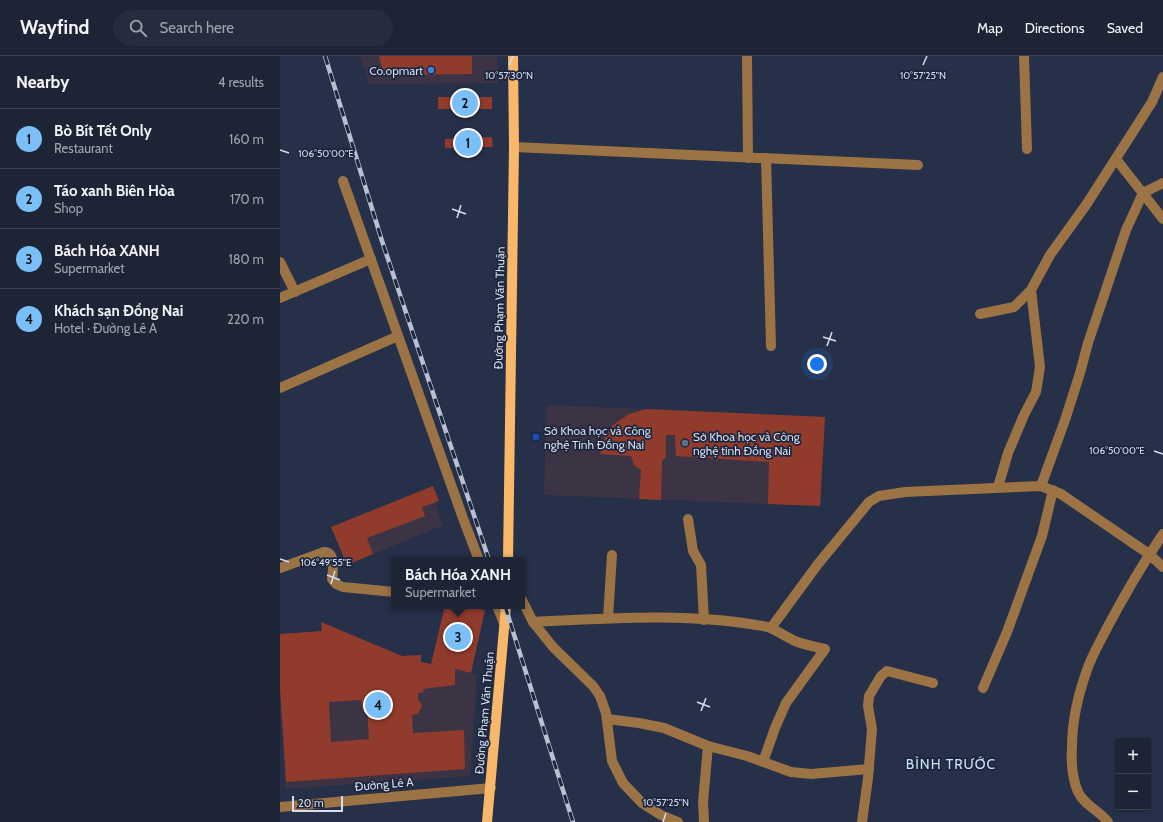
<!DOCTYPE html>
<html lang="en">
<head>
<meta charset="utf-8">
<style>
  :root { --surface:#1c2436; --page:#252c3e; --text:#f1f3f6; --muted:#a0a4ad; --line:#3a4151; --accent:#7abff8 }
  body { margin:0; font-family:Cabin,sans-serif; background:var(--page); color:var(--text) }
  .controls { position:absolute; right:12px; bottom:12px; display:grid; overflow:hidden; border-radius:0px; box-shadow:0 1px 3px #0004 }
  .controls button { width:36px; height:36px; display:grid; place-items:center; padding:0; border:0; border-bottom:1px solid var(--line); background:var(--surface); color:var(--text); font:20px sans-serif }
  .scale { position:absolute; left:12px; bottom:10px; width:51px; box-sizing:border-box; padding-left:4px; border:2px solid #d6dded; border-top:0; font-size:11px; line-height:14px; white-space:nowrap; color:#d6dded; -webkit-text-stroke:3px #1c263d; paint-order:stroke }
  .you { position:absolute; left:537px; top:308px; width:14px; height:14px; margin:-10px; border:3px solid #fff; border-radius:50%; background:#1a73e8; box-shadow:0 0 0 6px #1a73e833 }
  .badge { display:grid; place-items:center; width:26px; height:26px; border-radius:50%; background:var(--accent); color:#111; font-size:13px; font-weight:700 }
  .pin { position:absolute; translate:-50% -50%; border:2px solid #fff; box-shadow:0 1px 4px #0006 }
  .popup { position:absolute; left:111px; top:501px; width:134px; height:52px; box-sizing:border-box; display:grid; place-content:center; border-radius:0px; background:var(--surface); filter:drop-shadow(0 1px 3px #0005); font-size:13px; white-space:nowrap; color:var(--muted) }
  .popup b { font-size:15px; color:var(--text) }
  .popup::after { content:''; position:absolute; left:50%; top:100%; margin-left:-8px; border:8px solid transparent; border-top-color:var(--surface) }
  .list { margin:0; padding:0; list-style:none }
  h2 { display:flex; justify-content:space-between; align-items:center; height:52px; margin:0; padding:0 16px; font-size:17px }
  h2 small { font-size:13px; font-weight:400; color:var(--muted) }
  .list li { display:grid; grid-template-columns:26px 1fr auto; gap:12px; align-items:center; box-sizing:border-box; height:60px; padding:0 16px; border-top:1px solid var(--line) }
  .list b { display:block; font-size:15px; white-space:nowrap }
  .list p { margin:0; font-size:13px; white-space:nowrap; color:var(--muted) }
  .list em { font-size:13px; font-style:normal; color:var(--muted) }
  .icon { flex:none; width:22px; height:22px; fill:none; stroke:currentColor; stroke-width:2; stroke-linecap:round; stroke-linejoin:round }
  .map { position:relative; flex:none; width:883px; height:766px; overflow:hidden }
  header { display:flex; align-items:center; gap:24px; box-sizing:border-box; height:56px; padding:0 20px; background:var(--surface); border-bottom:1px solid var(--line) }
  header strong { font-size:19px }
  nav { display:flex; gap:22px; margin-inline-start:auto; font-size:14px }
  .search { width:280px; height:36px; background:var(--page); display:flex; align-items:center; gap:10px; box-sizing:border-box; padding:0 14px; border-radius:22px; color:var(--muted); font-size:15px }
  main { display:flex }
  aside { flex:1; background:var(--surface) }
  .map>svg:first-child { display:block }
  .commercial { fill:#3c3445 }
  .building { fill:#903b2c; fill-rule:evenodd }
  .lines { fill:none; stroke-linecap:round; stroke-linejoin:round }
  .minor { stroke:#9b7345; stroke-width:10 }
  .major { stroke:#f9b76a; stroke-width:10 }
  .rail-casing { stroke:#b9c0d2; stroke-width:4.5 }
  .rail { stroke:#1c263d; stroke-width:3; stroke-dasharray:9; stroke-linecap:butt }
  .ticks { fill:none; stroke:#d6dded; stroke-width:1.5 }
  .shop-dot { fill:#3f7fe0; stroke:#1c263d; stroke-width:1.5 }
  .transit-dot { fill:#1a4fb4; stroke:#1c263d; stroke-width:1.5 }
  .service-dot { fill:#5c6f8a; stroke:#1c263d; stroke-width:1.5 }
  .labels { text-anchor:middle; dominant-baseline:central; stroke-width:3.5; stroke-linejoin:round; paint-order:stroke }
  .poi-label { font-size:12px; fill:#d6dded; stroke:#1c263d; text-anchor:start }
  .street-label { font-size:12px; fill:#d6dded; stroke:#1c263d }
  .quarter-label { font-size:14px; letter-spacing:1px; fill:#cbe3f9; stroke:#1c263d }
  .ticks-label { font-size:10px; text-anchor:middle; fill:#d6dded; stroke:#1c263d; stroke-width:3.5; stroke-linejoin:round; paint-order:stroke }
</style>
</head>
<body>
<header>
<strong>Wayfind</strong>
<div class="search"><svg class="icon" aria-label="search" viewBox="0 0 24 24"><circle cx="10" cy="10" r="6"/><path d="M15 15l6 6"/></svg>Search here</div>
<nav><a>Map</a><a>Directions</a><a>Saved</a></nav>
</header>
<main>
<aside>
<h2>Nearby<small>4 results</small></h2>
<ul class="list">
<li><span class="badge">1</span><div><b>Bò Bít Tết Only</b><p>Restaurant</p></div><em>160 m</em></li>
<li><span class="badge">2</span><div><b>Táo xanh Biên Hòa</b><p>Shop</p></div><em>170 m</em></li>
<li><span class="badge">3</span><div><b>Bách Hóa XANH</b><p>Supermarket</p></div><em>180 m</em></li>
<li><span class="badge">4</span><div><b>Khách sạn Đồng Nai</b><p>Hotel · Đường Lê A</p></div><em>220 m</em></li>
</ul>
</aside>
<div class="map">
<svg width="883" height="766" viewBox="0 0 883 766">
  <rect width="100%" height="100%" fill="#263048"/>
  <!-- commercial -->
  <g class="commercial">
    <path d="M80 0H217L218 27 89 28Z"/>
    <path d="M267 349 545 361 540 450 264 439Z"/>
    <path d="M153 430 159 445 155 447 163 469 67 509 51 471Z"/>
    <path d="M41 566 122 600 141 599V606L197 618 190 720 6 733 0 632V578L42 575Z"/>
  </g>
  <!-- building -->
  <g class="building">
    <path d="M99 0H192V18L104 19Z"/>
    <rect x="158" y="41" width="54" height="12"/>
    <path d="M212 81 213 91 165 92V83Z"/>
    <path d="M367 353 545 361 540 450 488 448 489 406 396 400 395 379H386V401L382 405 381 444 359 443 361 414 354 409 351 400 320 398 326 377 333 369 349 358Z"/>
    <path d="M153 430 159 445 142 451 145 460 87 482 93 498 67 509 51 471Z"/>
    <path d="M165 550H186L205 554 191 617 175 613V629L143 633 144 636 138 637V643L142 650 138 658 132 659 133 677 184 674 185 713 6 726 0 632V578L42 575 41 566 122 600 141 599V606L151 608ZM81 644 82 653 87 652 89 683 51 686 49 646Z"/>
  </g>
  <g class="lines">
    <!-- minor -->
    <g class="minor">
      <path d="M467 0 468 102"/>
      <path d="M744 0 747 93"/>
      <path d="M234 91 638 109"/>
      <path d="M486 102 491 290"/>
      <path d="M836 103 883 163"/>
      <path d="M63 125 184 465 199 504"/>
      <path d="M0 206 15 236"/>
      <path d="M0 242 91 203"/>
      <path d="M700 258 734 251 751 234 770 199 806 149 872 46 883 21"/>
      <path d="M0 332 118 280"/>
      <path d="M761 430 785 364 800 317 808 287 846 174 863 137 883 127"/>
      <path d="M718 431 728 397 744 359 756 336 760 311 751 234"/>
      <path d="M408 463 413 495 421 509 424 564"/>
      <path d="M0 512 44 496C56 496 53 515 52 523L56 528 63 531 114 536"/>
      <path d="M242 544 253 566 273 591 313 630 320 640 326 657 332 705 343 727 362 747 381 759 398 766"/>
      <path d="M217 550 224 567"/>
      <path d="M328 562 332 499"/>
      <path d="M253 566C330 562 413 556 488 571 494 573 508 582 515 585 525 589 535 591 545 593L506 647 495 672 483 706"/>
      <path d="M491 572 538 508 589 446 599 440 625 436 761 430 781 438 869 498 883 511"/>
      <path d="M703 632 727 576 762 480 773 434"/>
      <path d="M327 663 359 667 384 672 428 690"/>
      <path d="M0 751 211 732"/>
      <path d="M424 766 423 746 428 690 467 700 511 716 531 718 589 713"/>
      <path d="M582 766 588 722 592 673 588 650 589 640 601 620 607 615 653 627"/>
      <path d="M828 766C820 755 804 749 798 736 792 722 791 706 792 691 792 665 798 639 807 614 812 599 821 584 828 570 845 538 863 507 883 478"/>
    </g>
    <!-- major -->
    <g class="major">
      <path d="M228 504 234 91 233 0"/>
      <path d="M207 766 226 550"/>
    </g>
    <defs>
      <g id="rail">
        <path d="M45 0 102 185 209 504"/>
        <path d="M225 550 293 766"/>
      </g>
    </defs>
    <!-- rail casing -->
    <use href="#rail" class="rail-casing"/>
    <!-- rail -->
    <use href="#rail" class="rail"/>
  </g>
  <!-- ticks -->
  <path class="ticks" d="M229 9 233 0M643 9 647 0M0 94 9 97M172 153 186 158M177 162 181 149M543 281 556 285M547 290 552 276M874 395 883 398M0 503 9 506M47 519 60 524M51 528 55 515M417 646 430 651M421 655 426 642M383 766 386 757"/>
  <!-- markers -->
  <circle class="shop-dot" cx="151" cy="14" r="4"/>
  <rect class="transit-dot" x="252" y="377" width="8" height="8" rx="2"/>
  <circle class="service-dot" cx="405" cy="387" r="4"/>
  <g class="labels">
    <!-- poi labels -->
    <g class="poi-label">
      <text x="143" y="14" text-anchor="end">Co.opmart</text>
      <text x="264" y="374">Sở Khoa học và Công<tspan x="264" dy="14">nghệ Tỉnh Đồng Nai</tspan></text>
      <text x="413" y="380">Sở Khoa học và Công<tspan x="413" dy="14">nghệ tỉnh Đồng Nai</tspan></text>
    </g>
    <!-- street labels -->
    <g class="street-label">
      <text transform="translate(219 252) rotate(-89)">Đường Phạm Văn Thuận</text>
      <text transform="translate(204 657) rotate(-85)">Đường Phạm Văn Thuận</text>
      <text transform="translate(104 728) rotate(-5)">Đường Lê A</text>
    </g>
    <!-- quarter labels -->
    <g class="quarter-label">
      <text x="671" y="708">BÌNH TRƯỚC</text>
    </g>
  </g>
  <g class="ticks-label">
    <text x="229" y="23">10°57'30"N</text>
    <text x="643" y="23">10°57'25"N</text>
    <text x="46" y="101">106°50'00"E</text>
    <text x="837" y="398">106°50'00"E</text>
    <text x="46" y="510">106°49'55"E</text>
    <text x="386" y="750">10°57'25"N</text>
  </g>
</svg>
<div class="controls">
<button>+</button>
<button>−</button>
</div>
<div class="scale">20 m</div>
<div class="you"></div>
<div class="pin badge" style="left:188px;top:87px">1</div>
<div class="pin badge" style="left:185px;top:47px">2</div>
<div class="pin badge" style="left:178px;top:581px">3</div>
<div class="popup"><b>Bách Hóa XANH</b>Supermarket</div>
<div class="pin badge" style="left:98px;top:649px">4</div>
</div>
</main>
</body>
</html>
